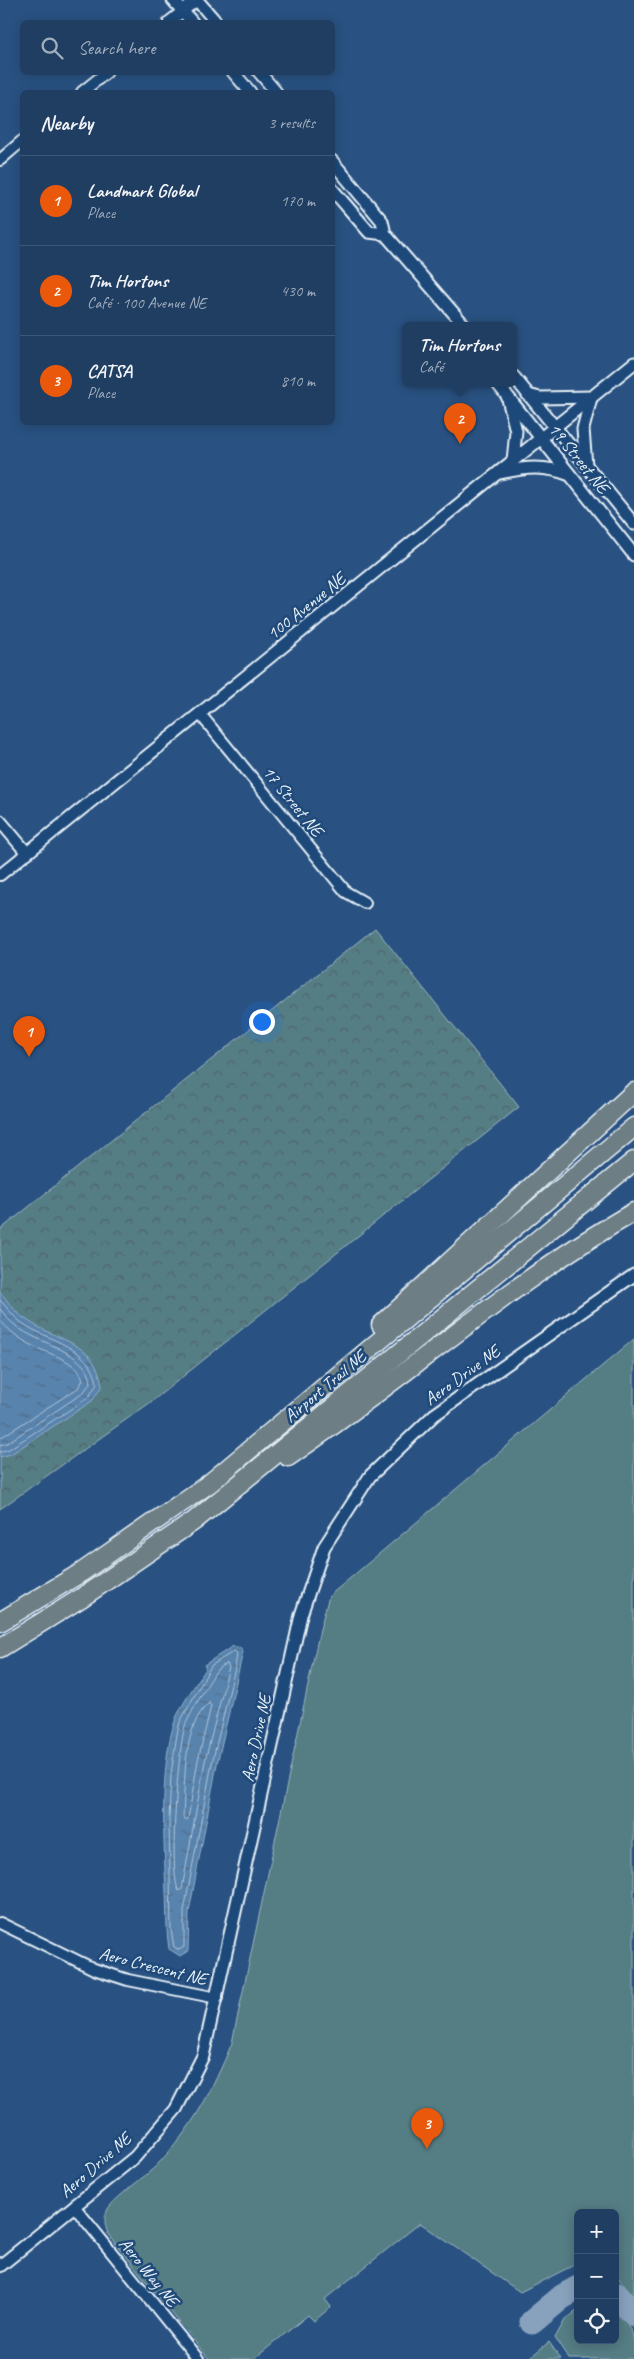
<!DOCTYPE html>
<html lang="en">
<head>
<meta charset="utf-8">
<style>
  :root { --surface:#1f3e62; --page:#274568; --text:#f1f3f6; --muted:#a1aebe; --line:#3c5777; --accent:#ea580c }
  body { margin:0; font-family:Caveat,sans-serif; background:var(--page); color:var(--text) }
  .controls { position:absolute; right:15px; bottom:15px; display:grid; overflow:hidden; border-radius:8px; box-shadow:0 2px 12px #0003 }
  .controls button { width:45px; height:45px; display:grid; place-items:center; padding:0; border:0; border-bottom:1px solid var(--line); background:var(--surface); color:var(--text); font:25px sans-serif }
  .you { position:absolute; left:261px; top:1021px; width:18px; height:18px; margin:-12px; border:4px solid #fff; border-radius:50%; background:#1a73e8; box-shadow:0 0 0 8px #1a73e833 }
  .badge { display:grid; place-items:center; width:32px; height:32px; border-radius:50%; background:var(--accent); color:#fff; font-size:16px; font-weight:700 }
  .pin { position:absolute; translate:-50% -41px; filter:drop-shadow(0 1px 2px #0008) }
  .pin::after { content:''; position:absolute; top:26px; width:18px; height:15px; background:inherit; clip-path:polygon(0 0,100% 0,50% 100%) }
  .popup { position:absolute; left:402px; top:322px; width:115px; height:65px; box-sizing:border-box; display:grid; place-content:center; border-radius:8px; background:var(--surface); filter:drop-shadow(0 1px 4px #0005); font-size:16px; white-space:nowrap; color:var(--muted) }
  .popup b { font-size:19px; color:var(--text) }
  .popup::after { content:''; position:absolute; left:50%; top:100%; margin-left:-10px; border:10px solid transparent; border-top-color:var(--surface) }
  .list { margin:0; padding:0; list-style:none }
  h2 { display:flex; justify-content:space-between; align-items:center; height:65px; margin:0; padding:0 20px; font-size:21px }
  h2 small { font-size:16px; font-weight:400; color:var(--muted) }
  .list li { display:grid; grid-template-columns:32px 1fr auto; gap:15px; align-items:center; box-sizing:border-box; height:90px; padding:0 20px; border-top:1px solid var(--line) }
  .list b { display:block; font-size:19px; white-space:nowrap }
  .list p { margin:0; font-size:16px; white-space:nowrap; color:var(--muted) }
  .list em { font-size:16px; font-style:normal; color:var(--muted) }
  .icon { flex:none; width:28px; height:28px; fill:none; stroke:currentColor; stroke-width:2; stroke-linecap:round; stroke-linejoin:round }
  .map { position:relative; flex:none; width:634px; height:2359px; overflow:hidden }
  .search { position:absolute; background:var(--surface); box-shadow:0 2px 12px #0003; left:20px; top:20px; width:315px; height:55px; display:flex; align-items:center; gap:12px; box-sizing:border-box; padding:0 18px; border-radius:8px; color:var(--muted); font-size:19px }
  .panel { position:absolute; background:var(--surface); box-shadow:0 2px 12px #0003; left:20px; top:90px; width:315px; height:335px; border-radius:8px }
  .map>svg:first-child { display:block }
  .grass { fill:#557d84; stroke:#9eb7be }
  .park { fill:url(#park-crowns); stroke:#9eb7be }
  .water { fill:url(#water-ripples); stroke:#92afcb }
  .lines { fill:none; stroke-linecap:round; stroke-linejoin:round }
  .shore { stroke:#aec5da; stroke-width:1 }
  .taxiway { stroke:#88a2bd; stroke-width:25 }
  .minor-casing { stroke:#e8f1f8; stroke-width:14 }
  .tertiary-casing { stroke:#e8f1f8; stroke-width:15 }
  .motorway-casing { stroke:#e8f1f8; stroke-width:21 }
  .minor { stroke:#1f4a7a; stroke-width:10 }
  .tertiary { stroke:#1f4a7a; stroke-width:11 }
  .motorway { stroke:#6d7e84; stroke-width:18 }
  .labels { text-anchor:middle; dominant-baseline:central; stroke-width:5; stroke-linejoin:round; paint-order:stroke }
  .street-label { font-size:18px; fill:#e8f1f8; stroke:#1f4a7a }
</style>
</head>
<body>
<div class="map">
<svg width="634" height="2359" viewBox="0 0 634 2359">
  <defs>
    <pattern id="park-crowns" width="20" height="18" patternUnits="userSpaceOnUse" patternTransform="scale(1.25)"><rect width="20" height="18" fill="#557d84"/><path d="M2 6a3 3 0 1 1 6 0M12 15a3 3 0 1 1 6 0" fill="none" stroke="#4e656a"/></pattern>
    <pattern id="water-ripples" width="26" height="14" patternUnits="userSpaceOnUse" patternTransform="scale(1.25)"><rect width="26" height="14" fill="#5883ad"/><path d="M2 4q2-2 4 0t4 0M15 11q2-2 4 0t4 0" fill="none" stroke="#516b85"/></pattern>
  </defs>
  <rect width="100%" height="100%" fill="#295282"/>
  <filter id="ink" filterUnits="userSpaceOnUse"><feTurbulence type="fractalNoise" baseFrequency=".02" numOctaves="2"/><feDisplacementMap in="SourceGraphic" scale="10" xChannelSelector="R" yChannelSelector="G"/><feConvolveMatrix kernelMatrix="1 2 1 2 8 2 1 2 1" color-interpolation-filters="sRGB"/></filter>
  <g filter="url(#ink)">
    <!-- grass -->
    <g class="grass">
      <path d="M634 1339V2297L615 2274V2213H578V2263L520 2292 420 2223 325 2299 331 2307 314 2321 308 2315 254 2359H209L108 2234C105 2225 103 2218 108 2209 114 2198 145 2177 156 2166 193 2128 212 2091 232 2043L320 1629 329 1596Z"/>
      <path d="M578 2310V2340H615V2312C634 2328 634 2334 634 2359H569L555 2338 565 2320Z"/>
      <path d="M549 2342 561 2359H528Z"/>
    </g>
    <!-- park -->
    <path class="park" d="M375 928 519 1107 151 1402 0 1509V1230Z"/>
    <!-- water -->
    <g class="water">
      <path d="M0 1292C8 1301 15 1312 24 1318 56 1342 96 1340 102 1386L92 1401 11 1454 0 1457Z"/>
      <path d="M233 1646 241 1648 243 1652 217 1764 189 1912 188 1951 180 1956 169 1949C166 1930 167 1912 166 1892 164 1845 159 1766 175 1721 178 1710 198 1680 206 1669L204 1665Z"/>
    </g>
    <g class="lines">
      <!-- shore -->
      <g class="shore">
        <path d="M0 1300C7 1307 13 1317 22 1323 48 1341 92 1347 97 1384L88 1398 9 1449 0 1452"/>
        <path d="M0 1309C5 1315 10 1322 16 1326 38 1344 87 1351 91 1382L83 1393 7 1443 0 1445"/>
        <path d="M0 1320C9 1331 19 1338 31 1345 48 1354 78 1360 83 1380L78 1388 0 1438"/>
        <path d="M235 1651 237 1654 235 1668 212 1763 184 1911V1947L179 1950 174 1947 171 1929 169 1820 171 1774 177 1734 180 1722 211 1666Z"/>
        <path d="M227 1664 229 1667 205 1761 182 1889 179 1891C168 1875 178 1748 185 1726 188 1717 211 1678 217 1670 220 1667 224 1665 227 1664Z"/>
        <path d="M209 1703 211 1706 198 1760 188 1819 185 1820 183 1818C185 1785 182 1725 209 1703Z"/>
      </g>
      <!-- taxiway -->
      <g class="taxiway">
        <path d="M615 2294 634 2314"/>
        <path d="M532 2322 562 2297 578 2288"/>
      </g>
      <defs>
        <g id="minor">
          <path d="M169 22 197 0"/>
          <path d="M82 92 107 72"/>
          <path d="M0 160 22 141"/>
          <path d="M200 714 346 892 365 903"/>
          <path d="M0 875 27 853"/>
          <path d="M0 1923 94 1969 128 1980 217 1998"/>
          <path d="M74 2206 198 2359"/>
        </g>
        <g id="tertiary">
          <path d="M173 0 192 22"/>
          <path d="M197 0 216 22"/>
          <path d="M233 72 250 92"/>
          <path d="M259 72 276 92"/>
          <path d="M332 161 382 221 385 234 464 325"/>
          <path d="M332 189 369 232 385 234"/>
          <path d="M514 377 634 524"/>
          <path d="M497 383 634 555"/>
          <path d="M528 395 540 398 592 397"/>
          <path d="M508 399 516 431 513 461"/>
          <path d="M586 466 583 429 591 398"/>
          <path d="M500 473C526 467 545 465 570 475"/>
          <path d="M0 821 27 853 634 363"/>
          <path d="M0 2266 135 2157 176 2109 203 2056 301 1615 324 1547 370 1476 434 1415 634 1275"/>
        </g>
        <g id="motorway">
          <path d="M381 1325 634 1092"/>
          <path d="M288 1457C405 1378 511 1282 634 1212"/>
          <path d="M0 1622 82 1572 210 1483 634 1127"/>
          <path d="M0 1648 81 1598 194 1521 634 1161"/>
        </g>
      </defs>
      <!-- minor casing -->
      <use href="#minor" class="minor-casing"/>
      <!-- tertiary casing -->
      <use href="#tertiary" class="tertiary-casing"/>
      <!-- motorway casing -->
      <use href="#motorway" class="motorway-casing"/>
      <!-- minor -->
      <use href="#minor" class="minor"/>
      <!-- tertiary -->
      <use href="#tertiary" class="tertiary"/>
      <!-- motorway -->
      <use href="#motorway" class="motorway"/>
    </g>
  </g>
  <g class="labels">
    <!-- street labels -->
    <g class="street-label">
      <text transform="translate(579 458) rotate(51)">19 Street NE</text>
      <text transform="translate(306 606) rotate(-39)">100 Avenue NE</text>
      <text transform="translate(293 801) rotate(51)">17 Street NE</text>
      <text transform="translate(462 1375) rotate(-36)">Aero Drive NE</text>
      <text transform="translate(325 1386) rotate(-40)">Airport Trail NE</text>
      <text transform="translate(256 1738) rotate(-78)">Aero Drive NE</text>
      <text transform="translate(153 1966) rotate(14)">Aero Crescent NE</text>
      <text transform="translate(95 2165) rotate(-41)">Aero Drive NE</text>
      <text transform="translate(149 2272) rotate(51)">Aero Way NE</text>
    </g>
  </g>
</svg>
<div class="controls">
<button>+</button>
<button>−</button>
<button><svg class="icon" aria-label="locate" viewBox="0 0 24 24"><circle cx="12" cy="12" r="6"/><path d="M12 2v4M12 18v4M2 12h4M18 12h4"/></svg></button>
</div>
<div class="you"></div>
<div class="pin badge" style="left:29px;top:1057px">1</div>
<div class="pin badge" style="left:460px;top:444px">2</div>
<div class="popup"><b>Tim Hortons</b>Café</div>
<div class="pin badge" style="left:427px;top:2149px">3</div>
<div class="search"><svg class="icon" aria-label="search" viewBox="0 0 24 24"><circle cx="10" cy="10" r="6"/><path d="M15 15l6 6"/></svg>Search here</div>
<section class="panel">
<h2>Nearby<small>3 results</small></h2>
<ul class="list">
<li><span class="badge">1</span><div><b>Landmark Global</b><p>Place</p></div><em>170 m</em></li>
<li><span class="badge">2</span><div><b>Tim Hortons</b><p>Café · 100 Avenue NE</p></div><em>430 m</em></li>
<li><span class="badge">3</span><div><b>CATSA</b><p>Place</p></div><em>810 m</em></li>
</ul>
</section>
</div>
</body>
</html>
